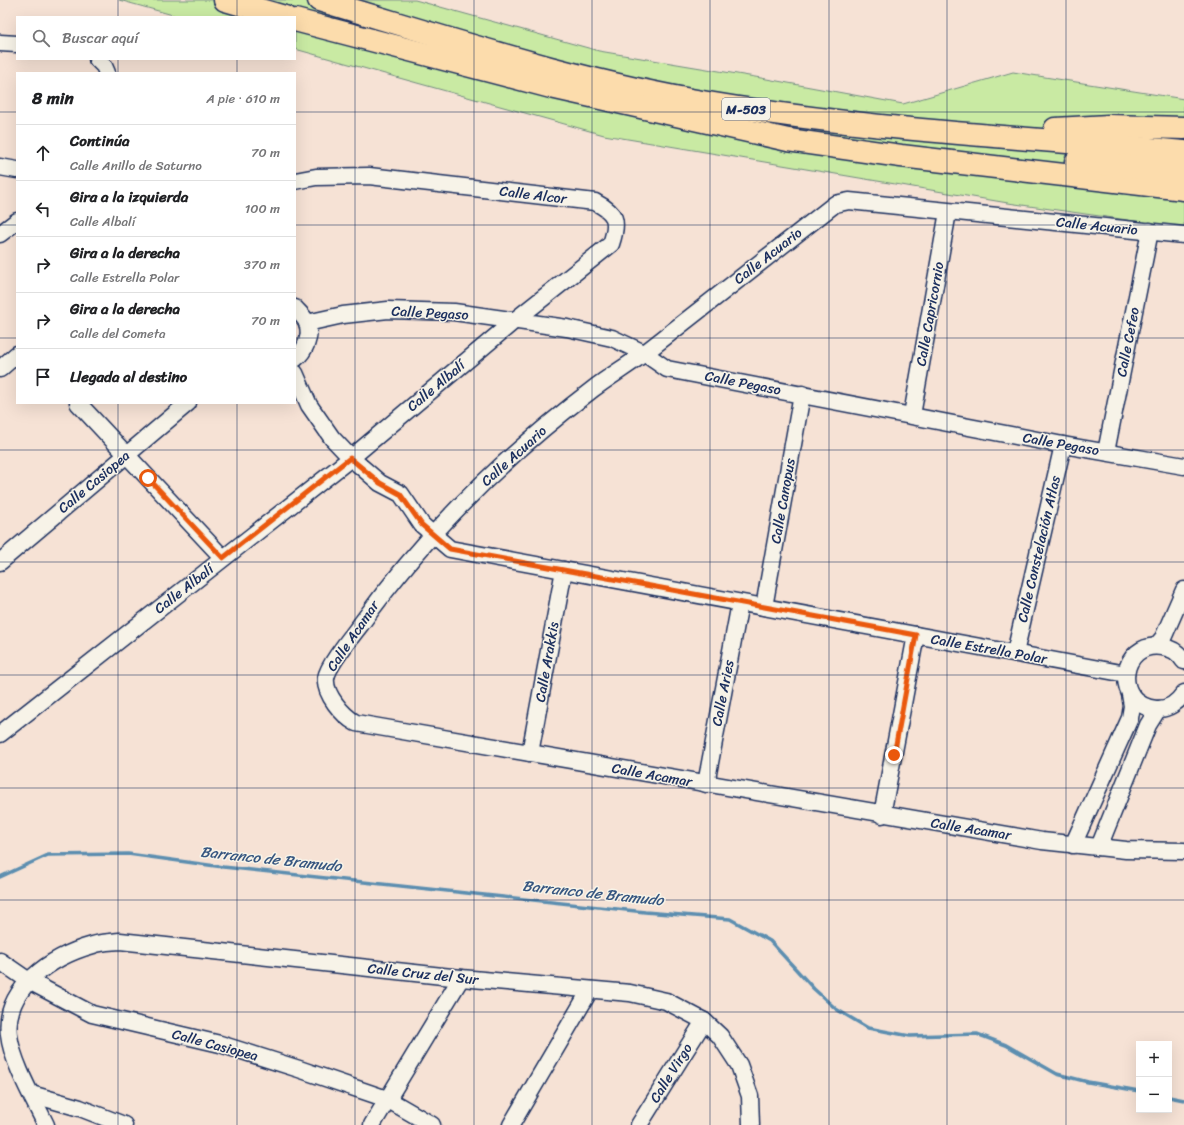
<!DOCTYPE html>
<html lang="es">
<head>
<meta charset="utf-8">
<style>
  :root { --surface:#fff; --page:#f2f2f2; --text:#202124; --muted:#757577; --line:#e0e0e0 }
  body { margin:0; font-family:Sriracha,sans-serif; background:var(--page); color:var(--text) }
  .controls { position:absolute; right:12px; bottom:12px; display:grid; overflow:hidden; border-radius:0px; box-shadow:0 4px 16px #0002 }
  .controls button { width:36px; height:36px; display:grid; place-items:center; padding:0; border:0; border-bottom:1px solid var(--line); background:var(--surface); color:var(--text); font:20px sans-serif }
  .stop { position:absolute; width:12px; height:12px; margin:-9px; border:3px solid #ea580c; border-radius:50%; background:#fff }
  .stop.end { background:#ea580c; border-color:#fff; box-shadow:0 1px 4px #0008 }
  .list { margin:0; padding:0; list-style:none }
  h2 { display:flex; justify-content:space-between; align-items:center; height:52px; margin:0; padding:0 16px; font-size:17px }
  h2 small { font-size:13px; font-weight:400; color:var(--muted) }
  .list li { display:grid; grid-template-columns:26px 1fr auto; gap:12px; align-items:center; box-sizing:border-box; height:56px; padding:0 16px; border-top:1px solid var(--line) }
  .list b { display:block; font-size:15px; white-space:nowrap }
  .list p { margin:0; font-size:13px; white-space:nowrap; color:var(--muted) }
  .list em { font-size:13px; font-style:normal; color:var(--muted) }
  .icon { flex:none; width:22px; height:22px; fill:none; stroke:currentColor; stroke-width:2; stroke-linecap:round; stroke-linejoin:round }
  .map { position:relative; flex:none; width:1184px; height:1125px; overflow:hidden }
  .search { position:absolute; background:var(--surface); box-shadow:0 4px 16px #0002; left:16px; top:16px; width:280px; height:44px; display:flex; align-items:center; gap:10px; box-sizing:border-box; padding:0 14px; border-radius:0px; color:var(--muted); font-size:15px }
  .panel { position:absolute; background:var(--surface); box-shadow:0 4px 16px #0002; left:16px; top:72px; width:280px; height:332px; border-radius:0px }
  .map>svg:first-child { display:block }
  .green { fill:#c9eaa3; stroke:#728c80 }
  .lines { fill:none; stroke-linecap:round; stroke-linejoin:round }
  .stream { stroke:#5b8eb0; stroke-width:3.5 }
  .minor-casing { stroke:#1b2f5e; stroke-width:19 }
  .highway-casing { stroke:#1b2f5e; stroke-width:25 }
  .minor { stroke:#f7f3e8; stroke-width:16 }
  .highway { stroke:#fcdcac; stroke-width:22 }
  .route { stroke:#ea580c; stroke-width:5 }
  .grid { fill:none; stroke:#1b2f5e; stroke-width:1; stroke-opacity:0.55 }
  .labels { text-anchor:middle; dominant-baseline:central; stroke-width:3; stroke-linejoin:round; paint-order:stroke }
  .shield { fill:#f7f3e8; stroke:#5d6a87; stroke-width:1 }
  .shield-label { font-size:13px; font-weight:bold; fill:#1b2f5e }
  .street-label { font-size:14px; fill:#1b2f5e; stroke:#f7f3e8 }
  .water-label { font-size:15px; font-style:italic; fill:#365680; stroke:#f7f3e8 }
</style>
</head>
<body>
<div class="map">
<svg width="1184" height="1125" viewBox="0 0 1184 1125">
  <rect width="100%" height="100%" fill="#f6e2d5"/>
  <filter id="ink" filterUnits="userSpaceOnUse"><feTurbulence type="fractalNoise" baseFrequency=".025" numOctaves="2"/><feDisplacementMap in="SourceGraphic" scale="8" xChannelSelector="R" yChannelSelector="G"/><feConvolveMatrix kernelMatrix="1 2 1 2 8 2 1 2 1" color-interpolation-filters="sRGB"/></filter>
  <g filter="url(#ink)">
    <!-- green -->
    <path class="green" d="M119 0H415L599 51 761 78 903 104 1013 72 1184 99V228L1008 203 604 135 295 49V17H180Z"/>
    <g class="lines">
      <!-- stream -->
      <g class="stream">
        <path d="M0 877 48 855 128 854 223 867 645 912 730 919 770 941 814 989 836 1009 868 1028 910 1036 977 1034 1006 1045 1057 1074 1088 1082 1139 1091"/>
        <path d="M1169 1097 1184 1100"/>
      </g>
      <defs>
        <g id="minor">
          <path d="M0 43 17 44"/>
          <path d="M97 59 104 66 107 73"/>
          <path d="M0 167 17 170"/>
          <path d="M0 234 17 221"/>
          <path d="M1184 235 849 201 835 204C772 253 709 303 646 352 629 365 610 376 593 389 505 456 425 534 361 624 352 636 328 665 326 678 324 694 343 716 356 723L1042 841 1126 850 1184 851"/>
          <path d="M295 308C298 312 305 317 307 323 312 336 305 351 295 359"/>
          <path d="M307 323 343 315 388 310 454 312 567 328 612 338 644 353 667 369 1063 445 1184 466"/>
          <path d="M0 369 17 354"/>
          <path d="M295 373 309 405 332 438 351 458 380 483 401 494 422 525 450 549 1126 674"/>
          <path d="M78 403 223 558"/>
          <path d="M912 415 948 212"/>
          <path d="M1106 452 1150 231"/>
          <path d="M0 562 188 403"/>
          <path d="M764 607 802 394"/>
          <path d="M1156 646 1163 638 1184 590"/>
          <path d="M1015 653 1063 445"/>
          <path d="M1184 661C1178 652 1172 648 1162 647 1120 640 1111 704 1156 709 1168 710 1178 702 1184 693"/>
          <path d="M0 734 351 458 514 321 611 244C619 220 616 213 595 202L369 176 316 177 295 181"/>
          <path d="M530 753 564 570"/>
          <path d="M706 784 740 603"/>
          <path d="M882 815 916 635"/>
          <path d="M1073 845 1130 718 1132 706 1130 694"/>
          <path d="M1099 847 1148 725 1158 709"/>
          <path d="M0 961 29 981 92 1014 220 1044 299 1069 387 1099 432 1125"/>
          <path d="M31 1094 80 1108 124 1125"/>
          <path d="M46 1125C34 1100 12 1062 9 1035 3 988 53 956 93 945 101 942 111 942 120 941L461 978 630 993 666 1001 704 1021 720 1036 739 1065 750 1096 751 1125"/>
          <path d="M372 1125 461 978"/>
          <path d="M511 1125 590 990"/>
          <path d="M639 1125 704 1021"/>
        </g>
        <g id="highway">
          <path d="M225 0 285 17"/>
          <path d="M319 0C448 38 576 81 708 103 866 130 1025 137 1184 152"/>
          <path d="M295 20 551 87 788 140 901 156 1184 189"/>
          <path d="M1055 129 1109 126 1184 128"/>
          <path d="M1076 162 1184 171"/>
        </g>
      </defs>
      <!-- minor casing -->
      <use href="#minor" class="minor-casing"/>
      <!-- highway casing -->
      <use href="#highway" class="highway-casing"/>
      <!-- minor -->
      <use href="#minor" class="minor"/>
      <!-- highway -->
      <use href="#highway" class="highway"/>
    </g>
  </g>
  <g class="lines" filter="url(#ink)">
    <!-- route -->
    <path class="route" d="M148 478 223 558 350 458 380 483 400 494 422 525 450 549 916 635 894 755"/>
  </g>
  <!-- grid -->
  <path class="grid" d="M118 0V17M237 0V17M355 0V1125M474 0V1125M592 0V1125M710 0V1125M829 0V1125M947 0V1125M1066 0V1125M118 59V73M237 59V73M0 112H17M295 112H1184M0 225H17M295 225H1184M0 338H17M295 338H1184M118 403V1125M237 403V1125M0 450H1184M0 562H1184M0 675H1184M0 788H1184M0 900H1184M0 1012H1184"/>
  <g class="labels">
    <!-- shield labels -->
    <rect class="shield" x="722" y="98" width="48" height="22" rx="3"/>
    <g class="shield-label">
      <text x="746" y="109">M-503</text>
    </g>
    <!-- street labels -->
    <g class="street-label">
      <text transform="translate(533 195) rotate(7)">Calle Alcor</text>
      <text transform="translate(1097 226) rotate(6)">Calle Acuario</text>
      <text transform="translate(768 256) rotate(-38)">Calle Acuario</text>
      <text transform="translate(430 313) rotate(3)">Calle Pegaso</text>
      <text transform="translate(930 314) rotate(-80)">Calle Capricornio</text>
      <text transform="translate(1128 342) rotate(-79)">Calle Cefeo</text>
      <text transform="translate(743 383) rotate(11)">Calle Pegaso</text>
      <text transform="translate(436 386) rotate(-40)">Calle Albalí</text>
      <text transform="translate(1061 444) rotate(10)">Calle Pegaso</text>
      <text transform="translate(514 456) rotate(-42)">Calle Acuario</text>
      <text transform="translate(94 482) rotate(-40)">Calle Casiopea</text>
      <text transform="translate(783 501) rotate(-80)">Calle Canopus</text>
      <text transform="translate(1039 549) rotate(-77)">Calle Constelación Atlas</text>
      <text transform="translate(184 589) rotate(-38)">Calle Albalí</text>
      <text transform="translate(353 636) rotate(-56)">Calle Acamar</text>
      <text transform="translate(989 649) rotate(10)">Calle Estrella Polar</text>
      <text transform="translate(547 662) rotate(-80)">Calle Arakkis</text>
      <text transform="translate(723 693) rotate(-79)">Calle Aries</text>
      <text transform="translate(652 775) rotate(10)">Calle Acamar</text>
      <text transform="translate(971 829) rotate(9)">Calle Acamar</text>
      <text transform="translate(423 974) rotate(6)">Calle Cruz del Sur</text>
      <text transform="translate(215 1045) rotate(15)">Calle Casiopea</text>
      <text transform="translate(671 1073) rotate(-58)">Calle Virgo</text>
    </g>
    <!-- water labels -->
    <g class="water-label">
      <text transform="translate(271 859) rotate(6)">Barranco de Bramudo</text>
      <text transform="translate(593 893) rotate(6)">Barranco de Bramudo</text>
    </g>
  </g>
</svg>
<div class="controls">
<button>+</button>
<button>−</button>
</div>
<div class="stop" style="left:148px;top:478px"></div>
<div class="stop end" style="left:894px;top:755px"></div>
<div class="search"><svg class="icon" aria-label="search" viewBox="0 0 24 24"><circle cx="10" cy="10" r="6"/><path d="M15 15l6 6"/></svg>Buscar aquí</div>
<section class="panel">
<h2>8 min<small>A pie · 610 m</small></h2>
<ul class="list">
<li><svg class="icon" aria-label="ahead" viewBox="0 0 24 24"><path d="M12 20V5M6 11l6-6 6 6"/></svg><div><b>Continúa</b><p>Calle Anillo de Saturno</p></div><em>70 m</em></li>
<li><svg class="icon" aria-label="left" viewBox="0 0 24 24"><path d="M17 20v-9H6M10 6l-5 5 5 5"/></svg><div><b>Gira a la izquierda</b><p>Calle Albalí</p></div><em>100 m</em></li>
<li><svg class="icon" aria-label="right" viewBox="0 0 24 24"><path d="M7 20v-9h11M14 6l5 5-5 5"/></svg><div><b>Gira a la derecha</b><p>Calle Estrella Polar</p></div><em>370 m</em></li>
<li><svg class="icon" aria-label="right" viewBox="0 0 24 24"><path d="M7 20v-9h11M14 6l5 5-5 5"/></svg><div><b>Gira a la derecha</b><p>Calle del Cometa</p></div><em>70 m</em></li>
<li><svg class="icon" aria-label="arrive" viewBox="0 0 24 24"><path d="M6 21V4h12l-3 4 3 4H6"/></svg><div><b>Llegada al destino</b></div></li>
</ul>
</section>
</div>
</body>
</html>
